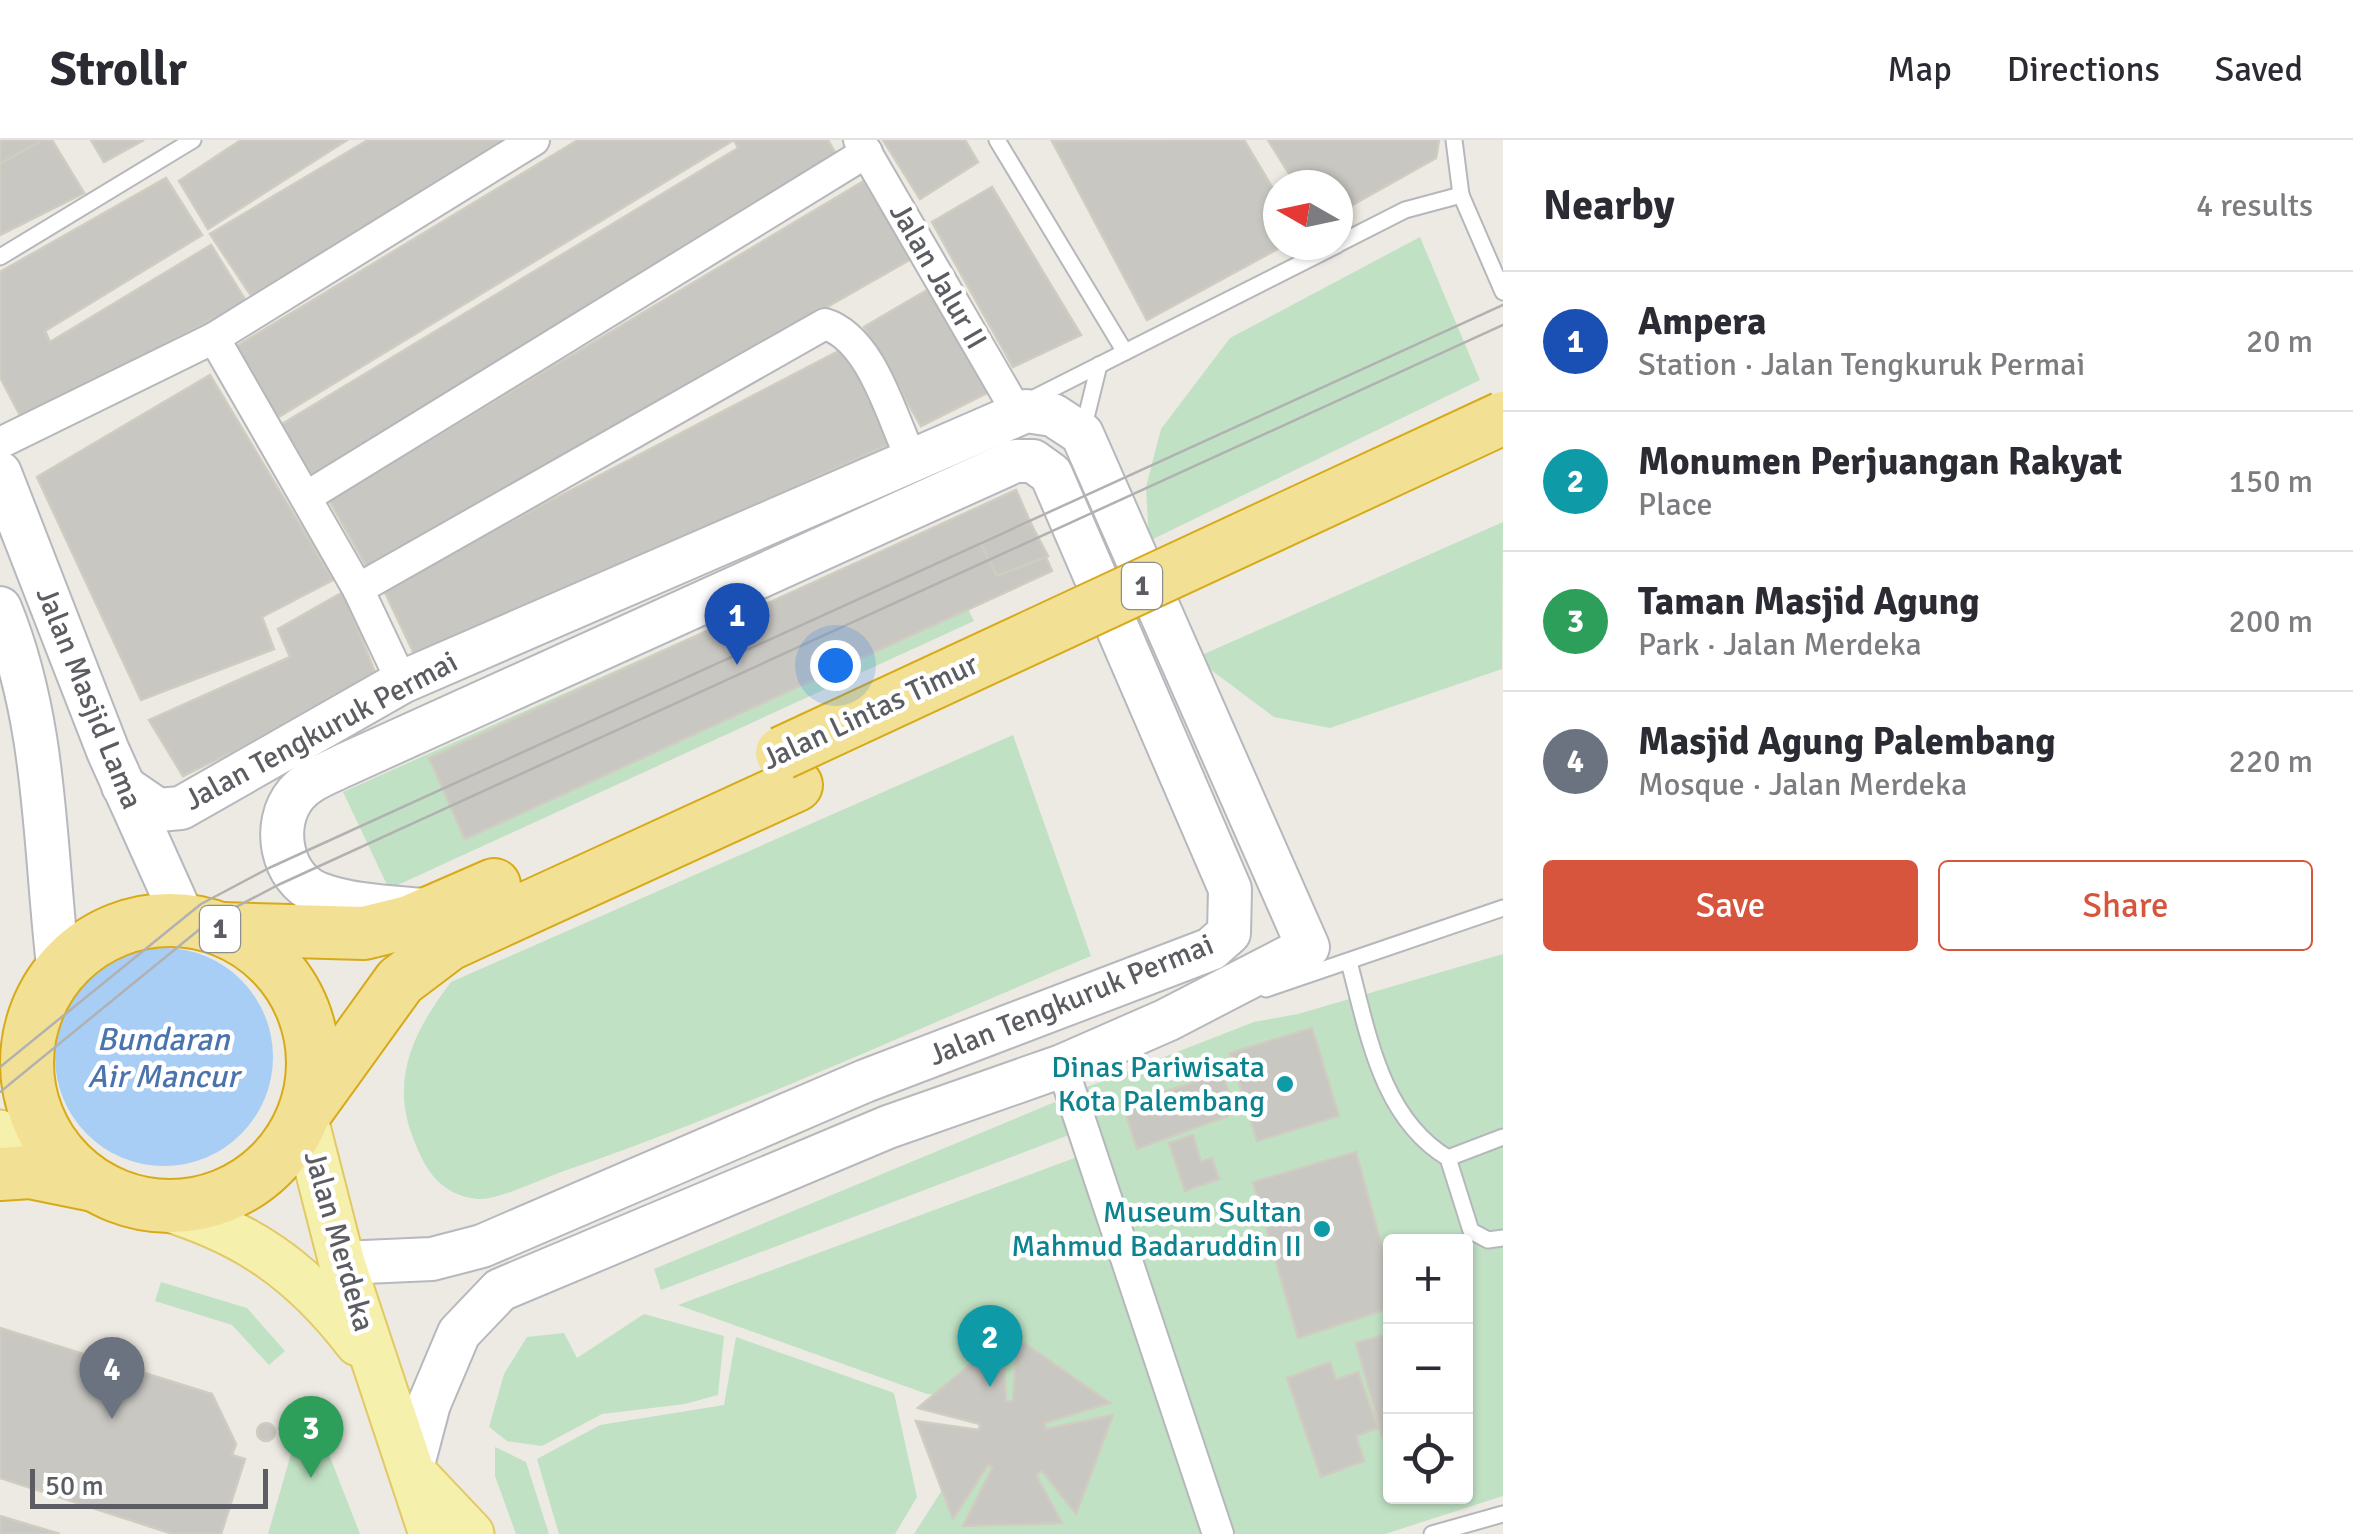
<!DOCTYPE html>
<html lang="en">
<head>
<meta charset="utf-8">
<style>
  :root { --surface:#fff; --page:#f2f2f3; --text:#2b2b33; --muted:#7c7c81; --line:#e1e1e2; --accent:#d7553d }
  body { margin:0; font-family:Signika,sans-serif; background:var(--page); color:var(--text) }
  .controls { position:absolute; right:30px; bottom:30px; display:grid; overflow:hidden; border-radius:10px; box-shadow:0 2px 8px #0004 }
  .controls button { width:90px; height:90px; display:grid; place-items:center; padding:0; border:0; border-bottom:2px solid var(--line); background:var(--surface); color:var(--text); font:50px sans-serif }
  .compass { position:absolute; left:1263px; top:30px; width:90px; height:90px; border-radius:50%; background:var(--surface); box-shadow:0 2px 8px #0004; rotate:279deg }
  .scale { position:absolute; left:30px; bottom:25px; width:238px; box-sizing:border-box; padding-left:10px; border:5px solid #5b5d62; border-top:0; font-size:28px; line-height:35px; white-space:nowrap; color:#5b5d62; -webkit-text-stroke:8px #fff; paint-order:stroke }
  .you { position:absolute; left:835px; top:525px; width:35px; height:35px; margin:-25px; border:8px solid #fff; border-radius:50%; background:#1a73e8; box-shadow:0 0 0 15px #1a73e833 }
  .badge { display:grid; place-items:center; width:65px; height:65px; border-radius:50%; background:var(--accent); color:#fff; font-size:32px; font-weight:700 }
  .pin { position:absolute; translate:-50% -82px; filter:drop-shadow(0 2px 5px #0008) }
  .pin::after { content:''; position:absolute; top:52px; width:35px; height:30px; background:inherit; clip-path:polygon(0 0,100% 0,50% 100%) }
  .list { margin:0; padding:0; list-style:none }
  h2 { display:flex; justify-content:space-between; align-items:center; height:130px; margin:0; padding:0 40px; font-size:42px }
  h2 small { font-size:32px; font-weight:400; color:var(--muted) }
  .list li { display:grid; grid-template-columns:65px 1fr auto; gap:30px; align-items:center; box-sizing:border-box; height:140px; padding:0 40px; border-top:2px solid var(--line) }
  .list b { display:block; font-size:38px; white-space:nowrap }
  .list p { margin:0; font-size:32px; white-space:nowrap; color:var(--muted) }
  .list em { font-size:32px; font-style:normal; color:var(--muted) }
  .actions { display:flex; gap:20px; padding:30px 40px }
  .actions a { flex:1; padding:22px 0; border:2px solid var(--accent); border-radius:10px; text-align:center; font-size:35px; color:var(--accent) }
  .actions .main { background:var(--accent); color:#fff }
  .icon { flex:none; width:55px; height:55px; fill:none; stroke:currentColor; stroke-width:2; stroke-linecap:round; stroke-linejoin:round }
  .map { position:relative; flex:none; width:1503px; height:1394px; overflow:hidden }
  header { display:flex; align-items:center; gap:60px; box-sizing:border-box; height:140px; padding:0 50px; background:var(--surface); border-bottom:2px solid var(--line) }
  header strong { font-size:48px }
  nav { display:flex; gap:55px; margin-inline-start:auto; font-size:35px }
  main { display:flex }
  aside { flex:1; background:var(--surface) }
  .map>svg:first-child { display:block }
  .green { fill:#c1e1c4; fill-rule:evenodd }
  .water { fill:#a8cef6 }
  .building { fill:#c9c7c2; stroke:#d0ccc1; stroke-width:2.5 }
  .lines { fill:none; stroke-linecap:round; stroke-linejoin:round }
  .lane-casing { stroke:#b5b7bb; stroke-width:19 }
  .street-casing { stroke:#b5b7bb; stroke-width:34 }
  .secondary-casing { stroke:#b6b8bd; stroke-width:46 }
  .primary-casing { stroke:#e2c965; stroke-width:49 }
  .highway-casing { stroke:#d8aa17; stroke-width:56 }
  .lane { stroke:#fff; stroke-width:15 }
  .street { stroke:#fff; stroke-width:30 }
  .secondary { stroke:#fff; stroke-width:42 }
  .primary { stroke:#f6f0ad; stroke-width:45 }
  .highway { stroke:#f2e194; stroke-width:52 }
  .tram { stroke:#b1b1b2; stroke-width:2.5 }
  .highway-bridge-casing { stroke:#d8aa17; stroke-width:56; stroke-linecap:butt }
  .highway-bridge { stroke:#f2e194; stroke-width:52 }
  .culture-dot { fill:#0f9aa8; stroke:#fff; stroke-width:4 }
  .labels { text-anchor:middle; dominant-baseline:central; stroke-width:9; stroke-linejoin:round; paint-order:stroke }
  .shield { fill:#fff; stroke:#8c8e91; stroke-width:2.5 }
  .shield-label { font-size:28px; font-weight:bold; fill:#5b5d62 }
  .street-label { font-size:30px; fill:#5b5d62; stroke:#fff }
  .culture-label { font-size:30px; fill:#0d838f; stroke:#fff; text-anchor:end }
  .water-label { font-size:32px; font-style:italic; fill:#4b74ae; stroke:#fff }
</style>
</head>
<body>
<header>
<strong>Strollr</strong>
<nav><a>Map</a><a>Directions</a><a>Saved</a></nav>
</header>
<main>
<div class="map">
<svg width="1503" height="1394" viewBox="0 0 1503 1394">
  <rect width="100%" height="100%" fill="#eceae2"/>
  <!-- green -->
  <g class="green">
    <path d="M1420 97 1480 240 1149 401 1146 347 1161 289 1230 198Z"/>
    <path d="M1503 382 1502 529 1330 588 1274 577 1195 518Z"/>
    <path d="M928 391 974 481 389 749 343 652Z"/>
    <path d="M1013 595 1091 816C916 889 743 970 564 1031 544 1038 496 1061 478 1059 439 1055 424 1028 412 995 390 936 416 888 451 842Z"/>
    <path d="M1503 814V1356L1385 1394H1233L1082 949 1254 882 1298 874ZM1390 1102H1466V1356H1390Z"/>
    <path d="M1055 962 1069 995 661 1150 654 1129Z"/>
    <path d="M1077 1017 1205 1394H914L942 1350 953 1378 988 1325 992 1328 964 1386 1061 1383 1036 1335 1113 1275 1046 1289 1044 1283 1109 1263 1017 1199 1013 1261 927 1254 678 1165Z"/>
    <path d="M161 1142 247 1168 285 1211 269 1225 232 1185 155 1161Z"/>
    <path d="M644 1174 724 1196 718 1255 685 1264 602 1274 542 1306 507 1301 489 1287 504 1234 527 1197 564 1193 577 1218Z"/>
    <path d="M736 1197 894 1253 917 1357 895 1394H559L537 1319 600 1285 724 1265Z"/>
    <path d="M307 1258 360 1394H268Z"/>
    <path d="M495 1307 526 1322 549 1394H516L495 1336Z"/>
  </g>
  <!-- water -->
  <circle class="water" cx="164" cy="917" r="109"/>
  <!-- building -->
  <g class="building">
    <path d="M0 0H43L0 24Z"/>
    <path d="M43 0H52L84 53 0 95V24Z"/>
    <path d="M91 0H144L104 22Z"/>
    <path d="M241 0H347L208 89 179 41Z"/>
    <path d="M368 0H513L252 157 210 94Z"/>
    <path d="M578 0H828L840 21 310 341 279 286 738 8 734 0 272 281 232 209Z"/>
    <path d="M883 0H965L978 22 920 59Z"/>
    <path d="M1244 0 1278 57V105H1285L1147 180 1052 1Z"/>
    <path d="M1268 0H1439L1436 18 1338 73V45H1296Z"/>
    <path d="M166 38 202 95 45 191 50 202 211 105 246 161 23 281 0 237V132Z"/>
    <path d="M864 41 911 119 368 429 329 360Z"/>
    <path d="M992 47 1081 195 1013 227 932 82Z"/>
    <path d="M929 149 991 251 921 286 864 187Z"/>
    <path d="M858 201 903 298 416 518 383 448Z"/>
    <path d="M210 235 333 440 262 477 274 509 141 560 37 337Z"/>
    <path d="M1016 350 1052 431 465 699 429 618Z"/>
    <path d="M1030 382 1048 416 997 436 980 402Z"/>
    <path d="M343 452 378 540 183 636 149 580 290 517 278 489Z"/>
    <path d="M1312 888 1339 976 1257 1001 1230 913Z"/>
    <path d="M1222 933 1236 973 1137 1009 1123 965Z"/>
    <path d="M1193 995 1201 1022 1212 1018 1219 1039 1185 1051 1169 1003Z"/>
    <path d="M1356 1012 1390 1136V1168L1298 1198 1253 1042Z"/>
    <path d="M0 1188 212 1254 236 1304 232 1315 245 1319 221 1394H173L0 1338Z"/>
    <path d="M1390 1193V1323L1356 1203Z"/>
    <path d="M1003 1197 1006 1261H1013L1017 1198 1110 1263 1044 1283 1046 1289 1113 1275 1076 1374 1042 1331 1036 1335 1062 1383 963 1386 992 1328 988 1325 953 1379 916 1281 979 1290 980 1284 918 1268Z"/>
    <path d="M1330 1222 1336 1240 1358 1232 1378 1288 1356 1296 1364 1321 1321 1337 1287 1238Z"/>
    <circle cx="266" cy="1292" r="9"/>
    <path d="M0 1376 60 1394H0Z"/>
  </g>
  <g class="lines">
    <defs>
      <g id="lane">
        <path d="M997 0 1125 212"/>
        <path d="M1454 0 1461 55"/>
        <path d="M1338 104 1405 70 1461 55 1503 152"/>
        <path d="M0 117 193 0"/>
        <path d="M1028 261 1337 105"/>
        <path d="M1083 290 1099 225"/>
        <path d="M1349 822C1368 893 1381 978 1448 1018L1471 1091 1488 1100 1503 1098"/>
        <path d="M1266 849 1503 768"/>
        <path d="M1448 1018 1503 997"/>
        <path d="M1432 1394 1503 1374"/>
      </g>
      <g id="street">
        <path d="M859 0 1017 272"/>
        <path d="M214 198 358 449 402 542"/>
        <path d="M0 303 214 198 534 0"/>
        <path d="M306 357 867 12"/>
        <path d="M358 449 825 184C872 199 891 276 911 318"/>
        <path d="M1062 926 1218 1394"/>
      </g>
      <g id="secondary">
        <path d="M0 333 108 611 184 780"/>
        <path d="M0 468C48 585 44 710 59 834"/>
        <path d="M123 646 158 670 181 668 402 542 1026 271 1053 275 1082 294 1308 807 1167 880 1062 926 888 987 500 1150 459 1193 429 1264 411 1332"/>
        <path d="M342 1123 432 1119 482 1106 865 941 1211 809 1229 793 1230 749 1051 334 1033 321H1015L342 626C326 634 308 640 296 654 271 684 281 738 317 753 351 766 389 767 424 770"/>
      </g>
      <g id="primary">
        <path d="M304 975 342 1123 432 1394"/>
        <path d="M0 993 41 1010 82 1037"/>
        <path d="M159 1066C246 1091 303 1131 358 1203"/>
        <path d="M420 1340 471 1394"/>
      </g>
      <g id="highway">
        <circle cx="170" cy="923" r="143"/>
        <path d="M222 789 364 793 409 782 494 745"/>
        <path d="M309 967 400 841 449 804 796 645"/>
        <path d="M0 1034 30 1032 94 1045"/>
      </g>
    </defs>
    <!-- lane casing -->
    <use href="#lane" class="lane-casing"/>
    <!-- street casing -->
    <use href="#street" class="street-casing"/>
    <!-- secondary casing -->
    <use href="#secondary" class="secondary-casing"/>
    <!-- primary casing -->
    <use href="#primary" class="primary-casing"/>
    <!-- highway casing -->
    <use href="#highway" class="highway-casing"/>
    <!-- lane -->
    <use href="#lane" class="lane"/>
    <!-- street -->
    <use href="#street" class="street"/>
    <!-- secondary -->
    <use href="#secondary" class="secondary"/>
    <!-- primary -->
    <use href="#primary" class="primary"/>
    <!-- highway -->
    <use href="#highway" class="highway"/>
    <!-- tram -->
    <g class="tram">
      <path d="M0 927 201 764 269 728 1503 165"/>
      <path d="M0 952 211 780 278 745 1503 185"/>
    </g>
    <defs>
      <path id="highway-bridge" d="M782 613 1503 278"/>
    </defs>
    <!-- highway-bridge casing -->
    <use href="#highway-bridge" class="highway-bridge-casing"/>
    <!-- highway-bridge -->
    <use href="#highway-bridge" class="highway-bridge"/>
  </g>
  <!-- markers -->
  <g class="culture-dot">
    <circle cx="1285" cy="944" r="10"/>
    <circle cx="1322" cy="1089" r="10"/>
  </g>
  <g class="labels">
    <!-- shield labels -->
    <g class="shield">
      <rect x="1122" y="423" width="40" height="46" rx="8"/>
      <rect x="200" y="766" width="40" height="46" rx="8"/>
    </g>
    <g class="shield-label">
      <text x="1142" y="446">1</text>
      <text x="220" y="789">1</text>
    </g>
    <!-- street labels -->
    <g class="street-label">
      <text transform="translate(938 136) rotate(60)">Jalan Jalur II</text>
      <text transform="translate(89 558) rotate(68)">Jalan Masjid Lama</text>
      <text transform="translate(870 572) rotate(-25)">Jalan Lintas Timur</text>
      <text transform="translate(321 591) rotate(-28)">Jalan Tengkuruk Permai</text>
      <text transform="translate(1071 860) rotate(-22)">Jalan Tengkuruk Permai</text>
      <text transform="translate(339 1101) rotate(74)">Jalan Merdeka</text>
    </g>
    <!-- culture labels -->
    <g class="culture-label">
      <text x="1265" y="927">Dinas Pariwisata<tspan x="1265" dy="34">Kota Palembang</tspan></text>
      <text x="1302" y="1072">Museum Sultan<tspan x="1302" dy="34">Mahmud Badaruddin II</tspan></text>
    </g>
    <!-- water labels -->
    <g class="water-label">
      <text x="163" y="899">Bundaran<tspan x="163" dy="37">Air Mancur</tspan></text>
    </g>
  </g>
</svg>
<div class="controls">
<button>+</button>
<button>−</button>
<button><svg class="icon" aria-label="locate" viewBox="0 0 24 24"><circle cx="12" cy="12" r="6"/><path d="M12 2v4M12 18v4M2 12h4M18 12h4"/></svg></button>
</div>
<svg class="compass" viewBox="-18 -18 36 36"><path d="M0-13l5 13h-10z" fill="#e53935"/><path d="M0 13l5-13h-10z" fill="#7c7c81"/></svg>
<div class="scale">50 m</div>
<div class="you"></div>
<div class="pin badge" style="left:737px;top:525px;background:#1a4fb4">1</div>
<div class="pin badge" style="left:990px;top:1247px;background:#0f9aa8">2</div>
<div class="pin badge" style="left:311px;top:1338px;background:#2e9e5b">3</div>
<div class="pin badge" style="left:112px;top:1279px;background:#6b7280">4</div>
</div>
<aside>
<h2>Nearby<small>4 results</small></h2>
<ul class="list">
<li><span class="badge" style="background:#1a4fb4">1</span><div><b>Ampera</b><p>Station · Jalan Tengkuruk Permai</p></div><em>20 m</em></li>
<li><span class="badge" style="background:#0f9aa8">2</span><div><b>Monumen Perjuangan Rakyat</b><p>Place</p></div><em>150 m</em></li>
<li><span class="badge" style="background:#2e9e5b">3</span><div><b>Taman Masjid Agung</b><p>Park · Jalan Merdeka</p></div><em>200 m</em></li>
<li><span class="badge" style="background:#6b7280">4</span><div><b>Masjid Agung Palembang</b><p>Mosque · Jalan Merdeka</p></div><em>220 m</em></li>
</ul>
<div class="actions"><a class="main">Save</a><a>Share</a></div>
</aside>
</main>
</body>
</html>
